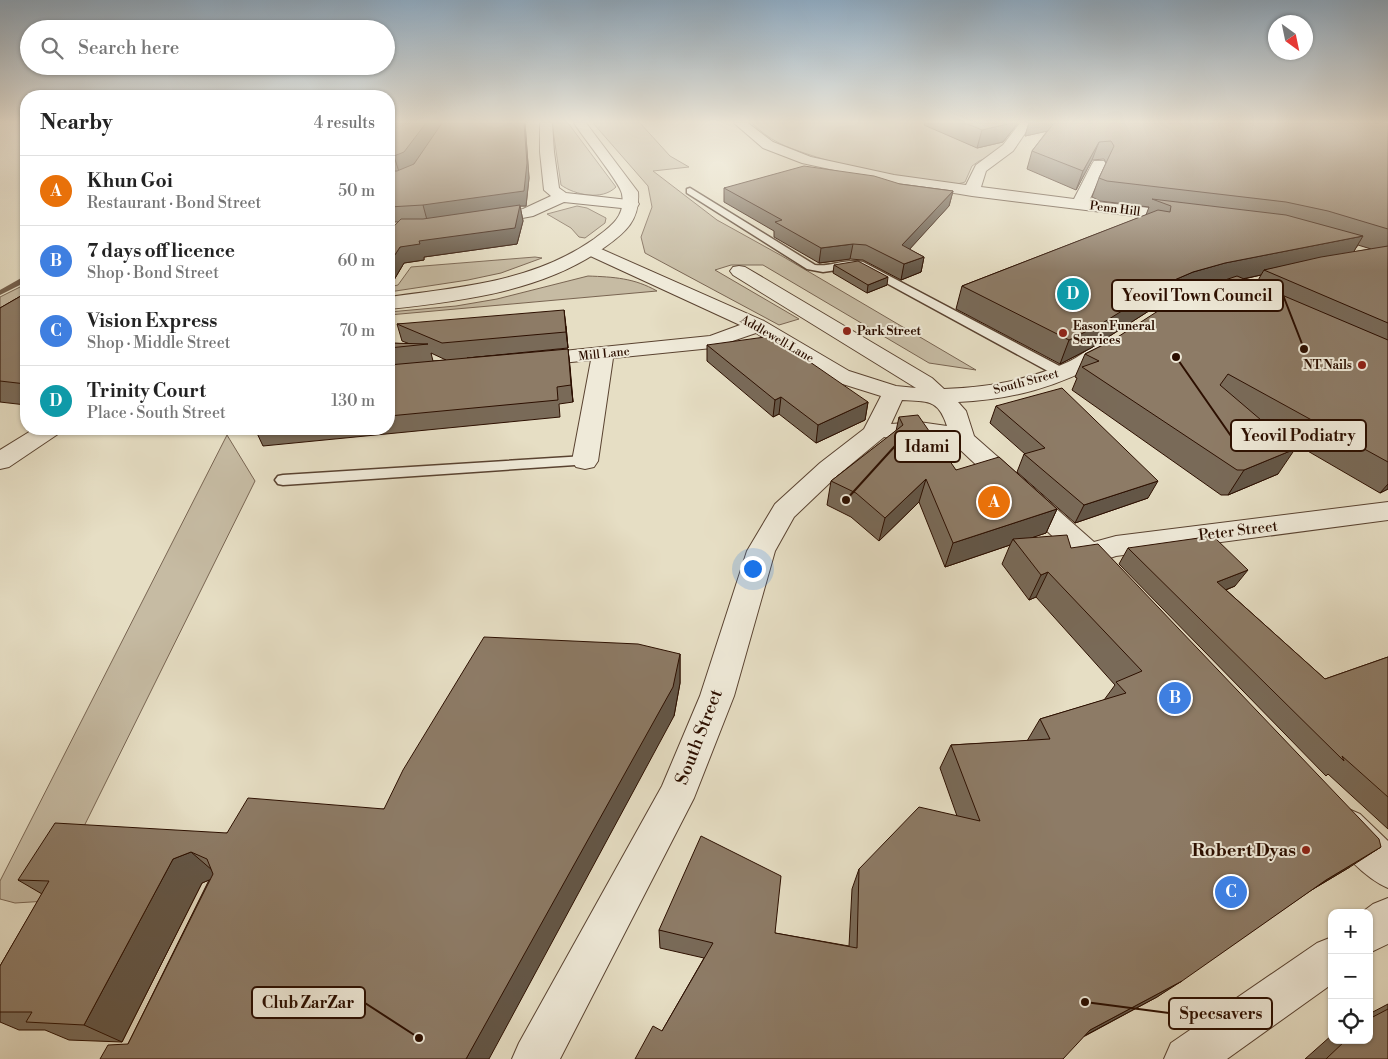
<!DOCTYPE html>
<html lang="en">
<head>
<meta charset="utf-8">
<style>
  :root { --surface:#fff; --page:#f2f2f2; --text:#222; --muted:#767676; --line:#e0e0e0; --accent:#7c3aed }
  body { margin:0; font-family:"Libre Bodoni",serif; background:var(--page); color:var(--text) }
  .controls { position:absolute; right:15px; bottom:15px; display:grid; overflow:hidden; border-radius:10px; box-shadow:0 1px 4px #0004 }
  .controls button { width:45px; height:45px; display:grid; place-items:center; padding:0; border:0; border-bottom:1px solid var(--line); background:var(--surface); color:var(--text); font:25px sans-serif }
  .compass { position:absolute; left:1268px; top:15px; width:45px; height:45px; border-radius:50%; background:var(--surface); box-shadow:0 1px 4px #0004; rotate:147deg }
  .you { position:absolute; left:752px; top:568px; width:18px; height:18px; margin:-12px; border:4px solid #fff; border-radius:50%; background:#1a73e8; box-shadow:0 0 0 8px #1a73e833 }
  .badge { display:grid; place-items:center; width:32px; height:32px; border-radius:50%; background:var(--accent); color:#fff; font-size:16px; font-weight:700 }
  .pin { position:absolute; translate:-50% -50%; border:2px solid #fff; box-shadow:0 1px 5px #0006 }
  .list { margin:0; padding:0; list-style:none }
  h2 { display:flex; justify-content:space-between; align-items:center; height:65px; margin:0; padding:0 20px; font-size:21px }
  h2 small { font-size:16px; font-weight:400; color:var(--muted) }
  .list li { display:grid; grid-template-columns:32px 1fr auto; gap:15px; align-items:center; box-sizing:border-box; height:70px; padding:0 20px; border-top:1px solid var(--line) }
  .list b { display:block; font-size:19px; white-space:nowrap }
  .list p { margin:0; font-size:16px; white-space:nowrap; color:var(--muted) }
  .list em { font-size:16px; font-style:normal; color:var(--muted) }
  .icon { flex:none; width:28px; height:28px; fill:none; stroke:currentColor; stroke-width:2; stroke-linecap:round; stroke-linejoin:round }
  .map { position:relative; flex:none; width:1388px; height:1059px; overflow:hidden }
  .search { position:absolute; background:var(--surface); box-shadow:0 1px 4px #0004; left:20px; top:20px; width:375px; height:55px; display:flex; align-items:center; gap:12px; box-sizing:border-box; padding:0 18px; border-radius:28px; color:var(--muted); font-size:19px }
  .panel { position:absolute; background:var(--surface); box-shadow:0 1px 4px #0004; left:20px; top:90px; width:375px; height:345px; border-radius:20px }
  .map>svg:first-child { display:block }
  .green { fill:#c6bba3; stroke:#796552 }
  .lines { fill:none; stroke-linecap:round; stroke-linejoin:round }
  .stream { fill:#76614d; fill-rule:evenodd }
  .service-casing { stroke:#5a4331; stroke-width:3 }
  .minor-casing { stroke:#5a4331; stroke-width:2 }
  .tertiary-casing { stroke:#5a4331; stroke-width:2 }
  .service { fill:#efead9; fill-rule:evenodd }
  .minor { fill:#efead9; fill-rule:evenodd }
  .tertiary { fill:#efead9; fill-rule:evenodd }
  .wall { fill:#796a58; stroke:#2c0f00; fill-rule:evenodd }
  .shaded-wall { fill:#635647; stroke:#2c0f00 }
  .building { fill:#8d7b66; stroke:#2c0f00 }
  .poi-dot { fill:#8f2418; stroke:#efead9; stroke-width:2 }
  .labels { text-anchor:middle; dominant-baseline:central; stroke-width:4; stroke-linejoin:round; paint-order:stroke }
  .far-street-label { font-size:12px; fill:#2c0f00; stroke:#efead9 }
  .far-poi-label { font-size:12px; font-weight:bold; fill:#2c0f00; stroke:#efead9; text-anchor:start }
  .street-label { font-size:15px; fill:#2c0f00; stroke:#efead9 }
  .near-street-label { font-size:18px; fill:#2c0f00; stroke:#efead9 }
  .near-poi-label { font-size:18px; font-weight:bold; fill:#2c0f00; stroke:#efead9; text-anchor:end }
  .leader { fill:none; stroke:#2c0f00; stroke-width:2 }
  .callout-dot { fill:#2c0f00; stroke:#efead9; stroke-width:2 }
  .callout { fill:#efead9; stroke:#2c0f00; stroke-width:2 }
  .callout-label { font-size:16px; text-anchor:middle; font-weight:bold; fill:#2c0f00 }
</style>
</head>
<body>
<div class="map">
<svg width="1388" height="1059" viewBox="0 0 1388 1059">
  <rect width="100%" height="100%" fill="#e6dec4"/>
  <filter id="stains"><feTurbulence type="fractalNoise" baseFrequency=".004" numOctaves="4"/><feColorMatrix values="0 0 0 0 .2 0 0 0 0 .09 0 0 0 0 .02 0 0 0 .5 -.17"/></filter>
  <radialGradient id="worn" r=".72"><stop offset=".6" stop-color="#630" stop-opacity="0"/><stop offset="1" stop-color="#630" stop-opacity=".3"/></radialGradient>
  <!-- green -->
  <g class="green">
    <path d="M552 123H568L616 187C602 201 575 195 561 185Z"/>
    <path d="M593 123H640L670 156 689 167 653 171 717 220 782 256 976 370 929 363 763 265H731L715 270 799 319 779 325 645 253 641 237 652 207 648 186Z"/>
    <path d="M752 123H1002L1017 130 996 154 979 161 972 166 965 182C937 193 808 158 779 143 769 138 760 131 752 123Z"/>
    <path d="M577 206 587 208 606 218 605 223 585 238 579 237 571 228 547 214Z"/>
    <path d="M535 257 542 258 501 273 468 280 389 292V287L398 285 411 267Z"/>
    <path d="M588 276C614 277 634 278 657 291L389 315V312L456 306 497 299Z"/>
    <path d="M26 284V306L0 320V297Z"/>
    <path d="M227 435 255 481 47 901 15 903 0 899V881Z"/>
  </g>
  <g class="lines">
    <!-- stream -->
    <path class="stream" d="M23 277H26V282L0 295V290Z"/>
    <defs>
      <g id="service">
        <path d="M690 188 815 265C831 267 846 258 863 262L1067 370 1068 373 1062 377 1057 376 857 267 823 272 807 269 687 193V189Z"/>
        <path d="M585 456 590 458 592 461 590 464 283 485 278 484 275 480 278 476 283 475Z"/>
      </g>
      <g id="minor">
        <path d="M540 123H552L554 152 559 188 566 193 637 201 639 204 637 207 631 209 564 202 533 216 485 225 479 223 477 220 479 217 523 209 551 196 544 190 540 152Z"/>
        <path d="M734 123H748L773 142 811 157 894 175 966 185 976 165 1003 145 1020 123H1032L1013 151 986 171 981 187 1074 199 1092 164 1094 161H1104L1106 164 1089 201 1184 212 1190 214 1192 217 1190 220 1184 222 972 196 894 183 802 163 763 148Z"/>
        <path d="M592 245 764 321 849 371 896 386 916 388 733 275 730 271 733 267 739 266 745 267 932 378 944 389C989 387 1026 381 1068 362 1084 355 1101 336 1119 341L1122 345C1118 351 1111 355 1105 359 1062 387 1008 400 958 402L966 411 974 436 1094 542 1116 536 1388 502V520L1116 556 1110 558 1123 574 1118 582C1097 588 1092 575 1079 561L954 444 927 437 890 438 884 437 838 475 794 517 775 551 734 696 694 798 560 1059H512L519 1043 662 786 700 696 747 551 775 504 820 463 864 429 881 396 833 381 756 333 712 348 613 358 598 461 594 467 585 469 576 467 572 461 591 360 532 366 524 365 521 360 524 355 710 336 740 325 586 254 583 250 586 246ZM902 400C927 402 938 398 947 426L919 422 891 424Z"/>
        <path d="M1346 808 1360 814 1388 841V888C1366 879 1336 849 1327 827L1332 814Z"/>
        <path d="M1388 898V944L1369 953V913H1361L1373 904Z"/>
        <path d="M1332 937V984L1227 1059H1164L1171 1043 1317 943Z"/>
      </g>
      <g id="tertiary">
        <path d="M574 123H586L638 192C640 220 626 232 605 247 544 291 463 301 389 309V297C460 287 533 282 594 239 610 227 626 217 622 194 621 184 582 136 574 123Z"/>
        <path d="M34 429H62L58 434 9 467 0 469V450Z"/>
      </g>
    </defs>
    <!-- service casing -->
    <use href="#service" class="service-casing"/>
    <!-- minor casing -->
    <use href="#minor" class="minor-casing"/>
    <!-- tertiary casing -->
    <use href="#tertiary" class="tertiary-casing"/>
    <!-- service -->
    <use href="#service" class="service"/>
    <!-- minor -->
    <use href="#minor" class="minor"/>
    <!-- tertiary -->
    <use href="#tertiary" class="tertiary"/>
  </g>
  <!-- wall -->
  <g class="wall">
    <path d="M389 123H525L529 178 526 206H520L523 221 517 244 424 257V260L404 263 391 285H389V228H392L398 222H394L389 227Z"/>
    <path d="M925 123H1018L1003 142 977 148 924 125Z"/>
    <path d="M1029 123H1388V489L1380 493 1275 432 1278 474 1228 495H1221L1072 390 1077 378 1075 377 1085 354 1113 340 1201 289 1182 294 1155 307 1091 348 1060 364 956 309 962 286 1146 215 1149 207 1100 201 1092 197 1099 178 1106 163 1104 159 1092 160 1076 190 1027 169 1032 151 1047 131 1025 136ZM1358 245 1371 249 1353 252ZM1261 275 1256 284 1244 279Z"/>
    <path d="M900 184 953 191 949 206 909 249 924 257 921 272 901 280 863 260 850 259 819 263 774 237V231L724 202V188Z"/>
    <path d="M834 265 887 285 867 293 833 273Z"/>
    <path d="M26 293V405L0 402V308Z"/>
    <path d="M397 324 566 326 568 348 467 358 568 349 573 402 559 404 560 417 263 446 255 429H389V343L410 344 402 341ZM431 353 446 360 433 361Z"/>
    <path d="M707 345 868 402 865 420 816 443 779 414 773 417 707 361Z"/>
    <path d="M996 406 1148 498 1075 523 1017 472 1024 454H1025L990 423Z"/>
    <path d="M899 417 956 470 1057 509 1046 533 1033 537 1071 548 1350 867 1310 891 1157 997 1085 1036 662 1031 704 958 660 948 659 930 775 933 849 946 852 889 859 869 957 816 940 768 951 745 1027 741 1040 719 1104 700 1115 685 1036 597 1029 600 1002 564 1010 545 945 567 919 502 879 541 851 517 827 505 831 481 896 431Z"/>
    <path d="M1128 548 1235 586 1226 590 1325 679 1388 657V829L1328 774 1326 776 1119 564Z"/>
    <path d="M680 654V683L674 716 128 1044 209 880 202 883 122 1042 69 1040 45 1030H19L0 1022V966L42 894 18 880 227 833 384 809Z"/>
    <path d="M1388 1004V1059H1305L1332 1035V1040H1369V1014Z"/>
  </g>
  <!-- shaded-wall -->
  <g class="shaded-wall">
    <path d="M426 123H443L409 171 400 175 394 156Z"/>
    <path d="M524 123H525L529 178 526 206H520L523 221 517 244 424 257V260L404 263 391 285 389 279V264L400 247 419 241 427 220 423 205Z"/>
    <path d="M1009 123H1018L1003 142 977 148 982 130Z"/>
    <path d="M1029 123H1059L1057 129 1025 136Z"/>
    <path d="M1099 142 1092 160 1076 190 1083 171Z"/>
    <path d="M953 191 949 206 899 261 902 245Z"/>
    <path d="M389 207 394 222 389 227Z"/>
    <path d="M1363 236 1350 258 1264 270 1261 275 1214 285 1182 294 1155 307 1091 348 1060 364 1069 340 1165 284 1193 272 1225 263Z"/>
    <path d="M853 244 850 259 819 263 821 248Z"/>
    <path d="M924 257 921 272 901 280 904 264Z"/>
    <path d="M888 277 887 285 867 293 868 285Z"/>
    <path d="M564 310 566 326 568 348 566 332Z"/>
    <path d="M568 349 570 366 573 402 571 385Z"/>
    <path d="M781 397 779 414 773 417 775 400Z"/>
    <path d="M868 402 865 420 816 443 818 425Z"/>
    <path d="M1295 449 1278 474 1228 495 1244 470Z"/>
    <path d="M926 479 919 502 879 541 885 518Z"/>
    <path d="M1158 481 1148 498 1075 523 1084 505Z"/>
    <path d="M1388 484V489L1380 493Z"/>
    <path d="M1057 509 1046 533 1016 543 1013 539 1010 545 945 567 953 543Z"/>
    <path d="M1248 570 1235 586 1205 598 1217 582Z"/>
    <path d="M1048 572 1036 597 1029 600 1041 575Z"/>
    <path d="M680 654V683L674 716 489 1059H466Z"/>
    <path d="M1381 847 1350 867 1296 899 1326 880Z"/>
    <path d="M191 852 219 876 202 883 122 1042 84 1025 173 859Z"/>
    <path d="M1182 981 1157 997 1069 1044 1090 1030Z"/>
  </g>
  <!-- building -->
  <g class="building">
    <path d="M389 123H426L404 152 394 156 389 155Z"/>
    <path d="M442 123H524L527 163 524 191 423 205 389 207V208V171H397L414 164Z"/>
    <path d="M965 123H1009L1008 124 982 130Z"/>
    <path d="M1054 123H1388V229L1328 211 1286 202 1107 181 1099 178 1114 146 1111 141 1099 142 1083 171 1032 151Z"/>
    <path d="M804 166 874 176 900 184 953 191 902 245 924 257 904 264 866 245 853 244 821 248 775 222 782 220 724 188Z"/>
    <path d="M1152 199 1286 215 1363 236 1225 263 1193 272 1165 284 1101 324 1069 340 962 286 1158 210 1170 212 1171 206Z"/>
    <path d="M520 205 515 228 419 241 420 244 400 247 389 264V228H392L401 219H423Z"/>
    <path d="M1388 246V323L1264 270 1321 257Z"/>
    <path d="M858 261 888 277 868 285 834 265Z"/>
    <path d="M1237 276 1388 340V462L1228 374 1220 385 1295 449 1244 470H1237L1082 367 1099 361 1085 354 1113 340 1175 300 1210 285Z"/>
    <path d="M26 293V384L0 381V308Z"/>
    <path d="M564 310 566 332 442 343 397 324Z"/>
    <path d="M765 337 781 342 868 402 818 425 781 397 775 400 707 345Z"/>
    <path d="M389 343 428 344 389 348Z"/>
    <path d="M568 349 571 385 557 387 558 400 389 416V365Z"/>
    <path d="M1062 388 1158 481 1084 505 1024 454 1045 448 996 406Z"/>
    <path d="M918 415 956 470 999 457 1057 509 953 543 926 479 885 518 856 493 831 481 903 425 899 417Z"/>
    <path d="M1067 535 1071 548 1098 544 1379 839 1381 847 1326 880 1182 981 1090 1030 1063 1059H635L653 1026 662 1031 713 943 659 930 701 836 781 876 775 933 857 948 859 869 919 807 980 821 951 745 1050 739 1040 719 1126 693 1116 682 1142 671 1048 572 1041 575 1013 539Z"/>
    <path d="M1213 536 1248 570 1217 582 1325 679 1388 657V797L1342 756 1344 761 1128 548Z"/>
    <path d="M484 637 638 644 680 654 673 687 466 1059H100L108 1045 128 1044 213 874 207 859 191 852 173 859 84 1025 26 1022 32 1012H0V966L49 881 18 880 55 823 227 833 248 798 384 809 403 770Z"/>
    <path d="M1388 1009V1059H1326L1346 1040H1369V1019Z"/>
  </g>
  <!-- sky -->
  <linearGradient id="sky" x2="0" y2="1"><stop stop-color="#8ea9bf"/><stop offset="0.45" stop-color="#f4f0e4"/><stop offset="1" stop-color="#f4f0e4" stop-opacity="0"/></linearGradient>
  <rect width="1388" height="271" fill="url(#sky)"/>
  <!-- markers -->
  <g class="poi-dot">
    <circle cx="847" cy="331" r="5"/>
    <circle cx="1063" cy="333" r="5"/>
    <circle cx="1362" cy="365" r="5"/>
    <circle cx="1306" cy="850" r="5"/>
  </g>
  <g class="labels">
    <!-- far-street labels -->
    <g class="far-street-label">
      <text transform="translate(1115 209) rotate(7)">Penn Hill</text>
      <text transform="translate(777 339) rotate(30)">Addlewell Lane</text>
      <text transform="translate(604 354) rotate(-6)">Mill Lane</text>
      <text transform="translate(1026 382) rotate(-15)">South Street</text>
    </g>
    <!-- far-poi labels -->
    <g class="far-poi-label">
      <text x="1073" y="326">Eason Funeral<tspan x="1073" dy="14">Services</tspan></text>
      <text x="857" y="331">Park Street</text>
      <text x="1352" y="365" text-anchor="end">NT Nails</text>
    </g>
    <!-- street labels -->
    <g class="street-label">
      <text transform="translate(1238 531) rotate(-7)">Peter Street</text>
    </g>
    <!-- near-street labels -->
    <g class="near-street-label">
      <text transform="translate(699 737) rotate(-69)">South Street</text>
    </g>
    <!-- near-poi labels -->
    <g class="near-poi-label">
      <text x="1296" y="850">Robert Dyas</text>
    </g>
  </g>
  <!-- callouts -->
  <path class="leader" d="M1304 349L1283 295M1176 357L1231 436M846 500L895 446M419 1038L365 1003M1085 1002L1169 1013"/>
  <g class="callout-dot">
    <circle cx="1304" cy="349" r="5"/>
    <circle cx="1176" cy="357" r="5"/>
    <circle cx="846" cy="500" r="5"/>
    <circle cx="419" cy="1038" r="5"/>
    <circle cx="1085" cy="1002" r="5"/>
  </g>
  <g class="callout">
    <rect x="1112" y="280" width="171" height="31" rx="5"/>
    <rect x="1231" y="420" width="135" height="31" rx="5"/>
    <rect x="895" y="431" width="65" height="31" rx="5"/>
    <rect x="252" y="987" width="113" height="31" rx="5"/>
    <rect x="1169" y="998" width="103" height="31" rx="5"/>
  </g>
  <g class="callout-label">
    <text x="1197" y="301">Yeovil Town Council</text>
    <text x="1298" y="441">Yeovil Podiatry</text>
    <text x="927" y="452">Idami</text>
    <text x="308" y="1008">Club ZarZar</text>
    <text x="1221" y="1019">Specsavers</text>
  </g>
  <rect width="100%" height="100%" filter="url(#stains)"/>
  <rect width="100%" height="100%" fill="url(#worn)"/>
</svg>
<div class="controls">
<button>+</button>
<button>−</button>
<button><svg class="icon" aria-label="locate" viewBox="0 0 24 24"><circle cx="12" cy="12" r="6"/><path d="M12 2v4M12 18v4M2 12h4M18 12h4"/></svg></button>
</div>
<svg class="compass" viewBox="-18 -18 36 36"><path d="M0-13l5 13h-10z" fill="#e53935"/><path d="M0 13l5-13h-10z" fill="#767676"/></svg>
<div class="you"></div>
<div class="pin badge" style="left:994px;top:502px;background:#e8710a">A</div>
<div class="pin badge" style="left:1175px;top:698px;background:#3f7fe0">B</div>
<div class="pin badge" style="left:1231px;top:892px;background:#3f7fe0">C</div>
<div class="pin badge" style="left:1073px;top:294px;background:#0f9aa8">D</div>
<div class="search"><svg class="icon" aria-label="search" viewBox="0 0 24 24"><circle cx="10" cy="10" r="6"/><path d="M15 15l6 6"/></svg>Search here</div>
<section class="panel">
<h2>Nearby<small>4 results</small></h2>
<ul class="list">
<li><span class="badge" style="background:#e8710a">A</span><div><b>Khun Goi</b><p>Restaurant · Bond Street</p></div><em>50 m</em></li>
<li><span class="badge" style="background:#3f7fe0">B</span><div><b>7 days off licence</b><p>Shop · Bond Street</p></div><em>60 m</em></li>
<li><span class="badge" style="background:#3f7fe0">C</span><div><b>Vision Express</b><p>Shop · Middle Street</p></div><em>70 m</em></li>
<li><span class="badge" style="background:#0f9aa8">D</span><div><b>Trinity Court</b><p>Place · South Street</p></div><em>130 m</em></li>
</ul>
</section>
</div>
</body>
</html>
